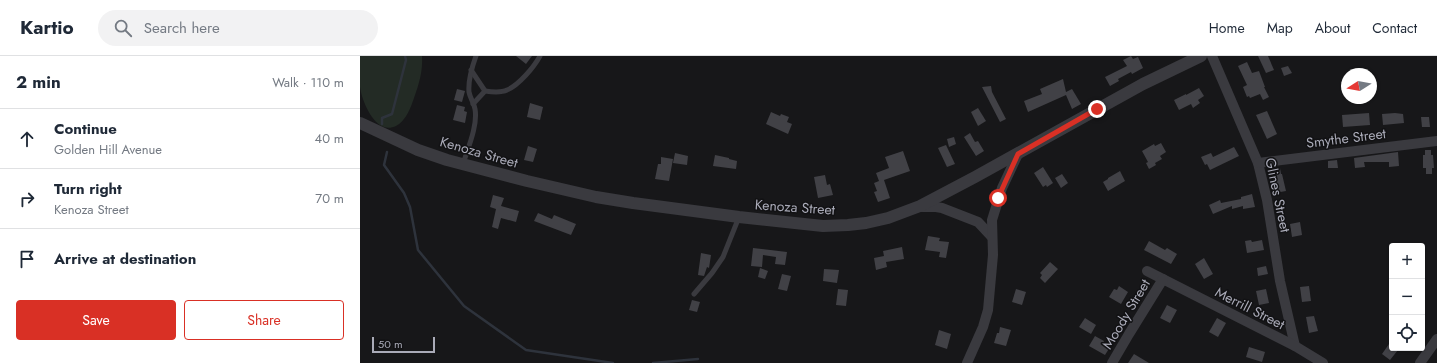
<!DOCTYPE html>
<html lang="en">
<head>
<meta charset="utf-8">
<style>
  :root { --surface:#fff; --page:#f2f2f3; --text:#1f2937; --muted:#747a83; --line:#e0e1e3; --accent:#d93025 }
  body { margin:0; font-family:Jost,sans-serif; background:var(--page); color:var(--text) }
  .controls { position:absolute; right:12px; bottom:12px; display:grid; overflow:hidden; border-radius:4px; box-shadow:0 1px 3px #0004 }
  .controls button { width:36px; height:36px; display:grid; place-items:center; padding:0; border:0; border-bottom:1px solid var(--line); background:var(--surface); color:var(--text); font:20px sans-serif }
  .compass { position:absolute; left:981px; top:12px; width:36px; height:36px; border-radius:50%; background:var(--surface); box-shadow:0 1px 3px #0004; rotate:259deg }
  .scale { position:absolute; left:12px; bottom:10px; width:63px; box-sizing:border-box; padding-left:4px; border:2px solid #aaabb8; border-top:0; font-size:11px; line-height:14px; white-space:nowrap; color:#aaabb8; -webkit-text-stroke:3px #121214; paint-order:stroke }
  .stop { position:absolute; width:12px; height:12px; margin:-9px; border:3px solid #d93025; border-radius:50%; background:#fff }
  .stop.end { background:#d93025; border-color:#fff; box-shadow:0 1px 4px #0008 }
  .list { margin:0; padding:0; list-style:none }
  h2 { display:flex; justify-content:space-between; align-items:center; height:52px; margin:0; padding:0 16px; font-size:17px }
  h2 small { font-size:13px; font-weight:400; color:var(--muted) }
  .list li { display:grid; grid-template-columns:26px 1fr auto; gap:12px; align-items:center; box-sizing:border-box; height:60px; padding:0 16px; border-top:1px solid var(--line) }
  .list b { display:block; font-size:15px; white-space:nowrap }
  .list p { margin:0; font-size:13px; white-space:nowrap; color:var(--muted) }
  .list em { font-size:13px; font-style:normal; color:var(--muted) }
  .actions { display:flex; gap:8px; padding:12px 16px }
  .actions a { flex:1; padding:9px 0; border:1px solid var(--accent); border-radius:4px; text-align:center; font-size:14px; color:var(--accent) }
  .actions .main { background:var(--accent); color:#fff }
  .icon { flex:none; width:22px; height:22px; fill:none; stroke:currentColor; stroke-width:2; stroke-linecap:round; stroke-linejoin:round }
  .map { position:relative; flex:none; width:1077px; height:307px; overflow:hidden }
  header { display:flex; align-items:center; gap:24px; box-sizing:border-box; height:56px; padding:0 20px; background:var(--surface); border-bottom:1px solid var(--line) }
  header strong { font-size:19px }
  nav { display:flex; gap:22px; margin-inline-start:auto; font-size:14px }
  .search { width:280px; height:36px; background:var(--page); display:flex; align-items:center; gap:10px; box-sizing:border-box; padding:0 14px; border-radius:22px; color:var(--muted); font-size:15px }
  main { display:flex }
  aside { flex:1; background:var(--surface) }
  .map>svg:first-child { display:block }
  .green { fill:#232b25 }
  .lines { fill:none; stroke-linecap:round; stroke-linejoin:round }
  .stream { stroke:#2e333c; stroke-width:2.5 }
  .building { fill:#414146 }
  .service { stroke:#3a3a3f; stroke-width:5 }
  .minor { stroke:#3a3a3f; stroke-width:10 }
  .tertiary { stroke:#3a3a3f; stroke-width:12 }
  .route { stroke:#d93025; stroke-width:5 }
  .labels { text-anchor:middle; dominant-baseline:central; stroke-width:3; stroke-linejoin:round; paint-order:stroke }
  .street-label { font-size:14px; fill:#aaabb8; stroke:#121214 }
</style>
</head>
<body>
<header>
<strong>Kartio</strong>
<div class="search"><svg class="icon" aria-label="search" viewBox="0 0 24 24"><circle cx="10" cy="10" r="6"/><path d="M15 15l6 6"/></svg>Search here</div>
<nav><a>Home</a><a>Map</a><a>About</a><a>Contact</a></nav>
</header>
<main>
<aside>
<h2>2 min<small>Walk · 110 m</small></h2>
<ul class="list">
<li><svg class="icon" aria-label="ahead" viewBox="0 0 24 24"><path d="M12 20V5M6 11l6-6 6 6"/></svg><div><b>Continue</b><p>Golden Hill Avenue</p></div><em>40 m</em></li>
<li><svg class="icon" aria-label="right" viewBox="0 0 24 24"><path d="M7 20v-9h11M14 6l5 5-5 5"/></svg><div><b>Turn right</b><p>Kenoza Street</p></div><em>70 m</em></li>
<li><svg class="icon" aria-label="arrive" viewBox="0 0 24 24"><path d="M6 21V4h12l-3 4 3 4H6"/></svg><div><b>Arrive at destination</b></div></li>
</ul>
<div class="actions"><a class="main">Save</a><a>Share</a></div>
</aside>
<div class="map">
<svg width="1077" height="307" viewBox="0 0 1077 307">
  <rect width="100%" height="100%" fill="#171719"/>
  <!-- green -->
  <path class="green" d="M0 0H62C63 15 59 28 54 42 51 51 46 65 36 70 16 80 2 46 0 31 0 21 0 10 0 0Z"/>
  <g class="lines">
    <!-- stream -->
    <g class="stream">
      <path d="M22 68V62L32 58 46 4 45 0"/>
      <path d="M27 96 24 109 44 137 50 151 58 194 104 250 166 294 253 307"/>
      <path d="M293 307 338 303"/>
    </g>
  </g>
  <!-- building -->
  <g class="building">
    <path d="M156 0H172L166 8Z"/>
    <path d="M771 0 773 3 778 1 783 12 772 18 771 16 758 23 759 25 750 30 745 21 767 10 763 4Z"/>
    <path d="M898 0H908L914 14 906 17Z"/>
    <path d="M887 6 892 17 899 15 905 31H904L909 41 903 44 900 38 890 42 889 40 887 41 883 31 887 29 878 10Z"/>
    <path d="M928 10 932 17 924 20 921 12Z"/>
    <path d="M703 23 706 36 712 33 721 48 712 53 706 39 668 56 664 45 682 38 680 33Z"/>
    <path d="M631 30 632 36 646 63 640 66 622 31Z"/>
    <path d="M839 32 844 40 838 44 840 47 833 52 831 48 819 54 814 44 826 38V39Z"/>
    <path d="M97 33 105 35 102 46 94 44Z"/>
    <path d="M170 47 183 51 180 64 167 61Z"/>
    <path d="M97 49 105 51 104 55 107 56 105 67 93 64Z"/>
    <path d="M618 52 626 65 618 70 611 56Z"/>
    <path d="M907 55 917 78 907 83 896 59Z"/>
    <path d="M411 56 420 60 421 58 429 61 427 66 432 68 428 78 406 68Z"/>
    <path d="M1009 57 1010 69 983 71 982 59Z"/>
    <path d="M1035 57 1043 58 1044 67 1023 69 1022 58Z"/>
    <path d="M1061 61H1069L1070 71H1062Z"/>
    <path d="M610 77 615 86 618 85 624 95 616 100 604 81Z"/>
    <path d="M594 81 596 88 589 91 587 83Z"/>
    <path d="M801 87 806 96 800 100 802 103 795 107 796 109 789 113 786 107 788 106 782 95 794 88 795 90Z"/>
    <path d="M586 89 595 108 587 111 578 92Z"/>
    <path d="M168 90 177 93 173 106 164 104Z"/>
    <path d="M874 91 879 100 850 114 847 108 845 109 841 101 851 97 853 101Z"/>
    <path d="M1065 94H1071V99H1073L1074 112H1072V118H1066V112H1063V99H1065Z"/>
    <path d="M543 95 550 115 524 124 530 142 518 146 514 136 517 135 514 127 519 125 516 117 529 112 525 101Z"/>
    <path d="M1038 96 1039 110 1029 111V106H1004L1005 111 995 112 994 102Z"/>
    <path d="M315 97 328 100 327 109 313 107Z"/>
    <path d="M355 99 369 102V103L377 105 376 113 353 110Z"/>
    <path d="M301 101 313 103 309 125 295 123 298 108H301Z"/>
    <path d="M977 104 978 112H968V105Z"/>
    <path d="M683 111 693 127 687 131 686 129 683 131 674 117Z"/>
    <path d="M920 112 921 118H922L926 135 915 137 912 113Z"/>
    <path d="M760 115 765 125 748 135 743 126 748 123V122Z"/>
    <path d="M702 118 708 127 701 132 695 122Z"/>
    <path d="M465 119 467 129 470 128 473 139 458 142 454 121Z"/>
    <path d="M892 138 895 151 883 153V150L872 153V150L853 158 849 149 860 144 861 147 881 143V141Z"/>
    <path d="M133 139 144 142 141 150 159 155 156 166 141 162 138 173 132 171 136 153 130 151Z"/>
    <path d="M178 157 192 163 194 159 216 168 211 179 174 165Z"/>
    <path d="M940 166 942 179 932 181 930 168Z"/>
    <path d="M568 180 580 182 579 185 589 186 586 202 579 201 580 196 565 194Z"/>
    <path d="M891 184 892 186 902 184 904 194 887 197 885 185Z"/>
    <path d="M789 185 805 194 807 192 817 198 811 208 784 194Z"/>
    <path d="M542 191 544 203 526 206 527 211 516 214 514 202 524 200 523 195Z"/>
    <path d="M393 192 427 196 425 209 415 208 416 201 403 199 402 211 391 210Z"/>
    <path d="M341 197 351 199 349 212 347 211 344 220 338 219Z"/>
    <path d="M844 202 853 218 844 223 835 208Z"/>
    <path d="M690 206 698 213 685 227 680 222 682 219 680 217Z"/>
    <path d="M906 210 908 218 898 220 897 212Z"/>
    <path d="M400 212 408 215 405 223 398 221Z"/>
    <path d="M464 213 479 214 477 227 463 225Z"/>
    <path d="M422 218 431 220 427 235 418 233Z"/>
    <path d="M759 230 768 236 761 248 749 241 754 233 757 234Z"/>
    <path d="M949 230 951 245 942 246 940 231Z"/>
    <path d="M478 233 488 234 486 250 476 249Z"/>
    <path d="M656 233 666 236 662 249 652 246Z"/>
    <path d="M906 233 909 247 899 249 896 235Z"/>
    <path d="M332 244 340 246 337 256 329 254Z"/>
    <path d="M807 249 817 254 810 267 800 262Z"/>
    <path d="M954 260 958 275 949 277 946 261Z"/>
    <path d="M725 262 736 269 731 278 719 271Z"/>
    <path d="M857 262 866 267 858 281 849 276Z"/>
    <path d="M640 271 651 274 646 290 634 287 637 277H639Z"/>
    <path d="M579 274 591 278 587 293 575 289Z"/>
    <path d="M735 280 744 285 743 287 750 291 745 299 729 290Z"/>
    <path d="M1029 288 1032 290V292L1038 294 1030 304 1022 298Z"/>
    <path d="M889 291 905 296 902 306 886 301Z"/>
    <path d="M774 298 789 307H768Z"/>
  </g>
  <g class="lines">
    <!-- service -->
    <g class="service">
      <path d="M111 14 125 35"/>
      <path d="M113 48 125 35C132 36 141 37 147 34 159 29 174 11 180 0"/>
      <path d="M103 108C108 92 118 69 115 53 114 47 110 42 109 36 108 24 112 11 116 0"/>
      <path d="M334 238 352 217 363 201 379 161"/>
    </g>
    <!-- minor -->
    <g class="minor">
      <path d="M852 0 898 107 907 144 920 225 935 290"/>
      <path d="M898 107 1077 85"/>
      <path d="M558 151H576L582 152 618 166 632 181"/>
      <path d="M787 215 935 290 963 307"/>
      <path d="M607 307 623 271 628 254 633 199 632 164 642 132 658 98"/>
      <path d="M752 307 769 278 803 223"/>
      <path d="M1060 307 1077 283"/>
    </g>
    <!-- tertiary -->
    <path class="tertiary" d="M0 67 58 94 87 104 167 125 236 141 273 147 379 161 463 170 488 169 506 167 528 162 560 150 615 121 783 28 841 0"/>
  </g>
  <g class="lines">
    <!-- route -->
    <path class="route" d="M638 142 658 98 737 53"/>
  </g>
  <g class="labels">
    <!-- street labels -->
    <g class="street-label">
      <text transform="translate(986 82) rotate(-7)">Smythe Street</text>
      <text transform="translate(119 96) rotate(16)">Kenoza Street</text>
      <text transform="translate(918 139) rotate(78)">Glines Street</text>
      <text transform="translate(435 151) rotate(4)">Kenoza Street</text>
      <text transform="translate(890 252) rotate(27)">Merrill Street</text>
      <text transform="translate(766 258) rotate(-59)">Moody Street</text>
    </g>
  </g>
</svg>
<div class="controls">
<button>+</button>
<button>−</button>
<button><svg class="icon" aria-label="locate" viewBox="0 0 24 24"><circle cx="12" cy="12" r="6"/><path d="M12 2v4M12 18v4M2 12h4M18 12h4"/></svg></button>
</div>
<svg class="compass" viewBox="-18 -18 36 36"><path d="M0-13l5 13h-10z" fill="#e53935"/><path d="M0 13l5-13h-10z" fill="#747a83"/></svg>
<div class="scale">50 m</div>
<div class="stop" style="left:638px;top:142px"></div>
<div class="stop end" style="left:737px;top:53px"></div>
</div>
</main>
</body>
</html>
